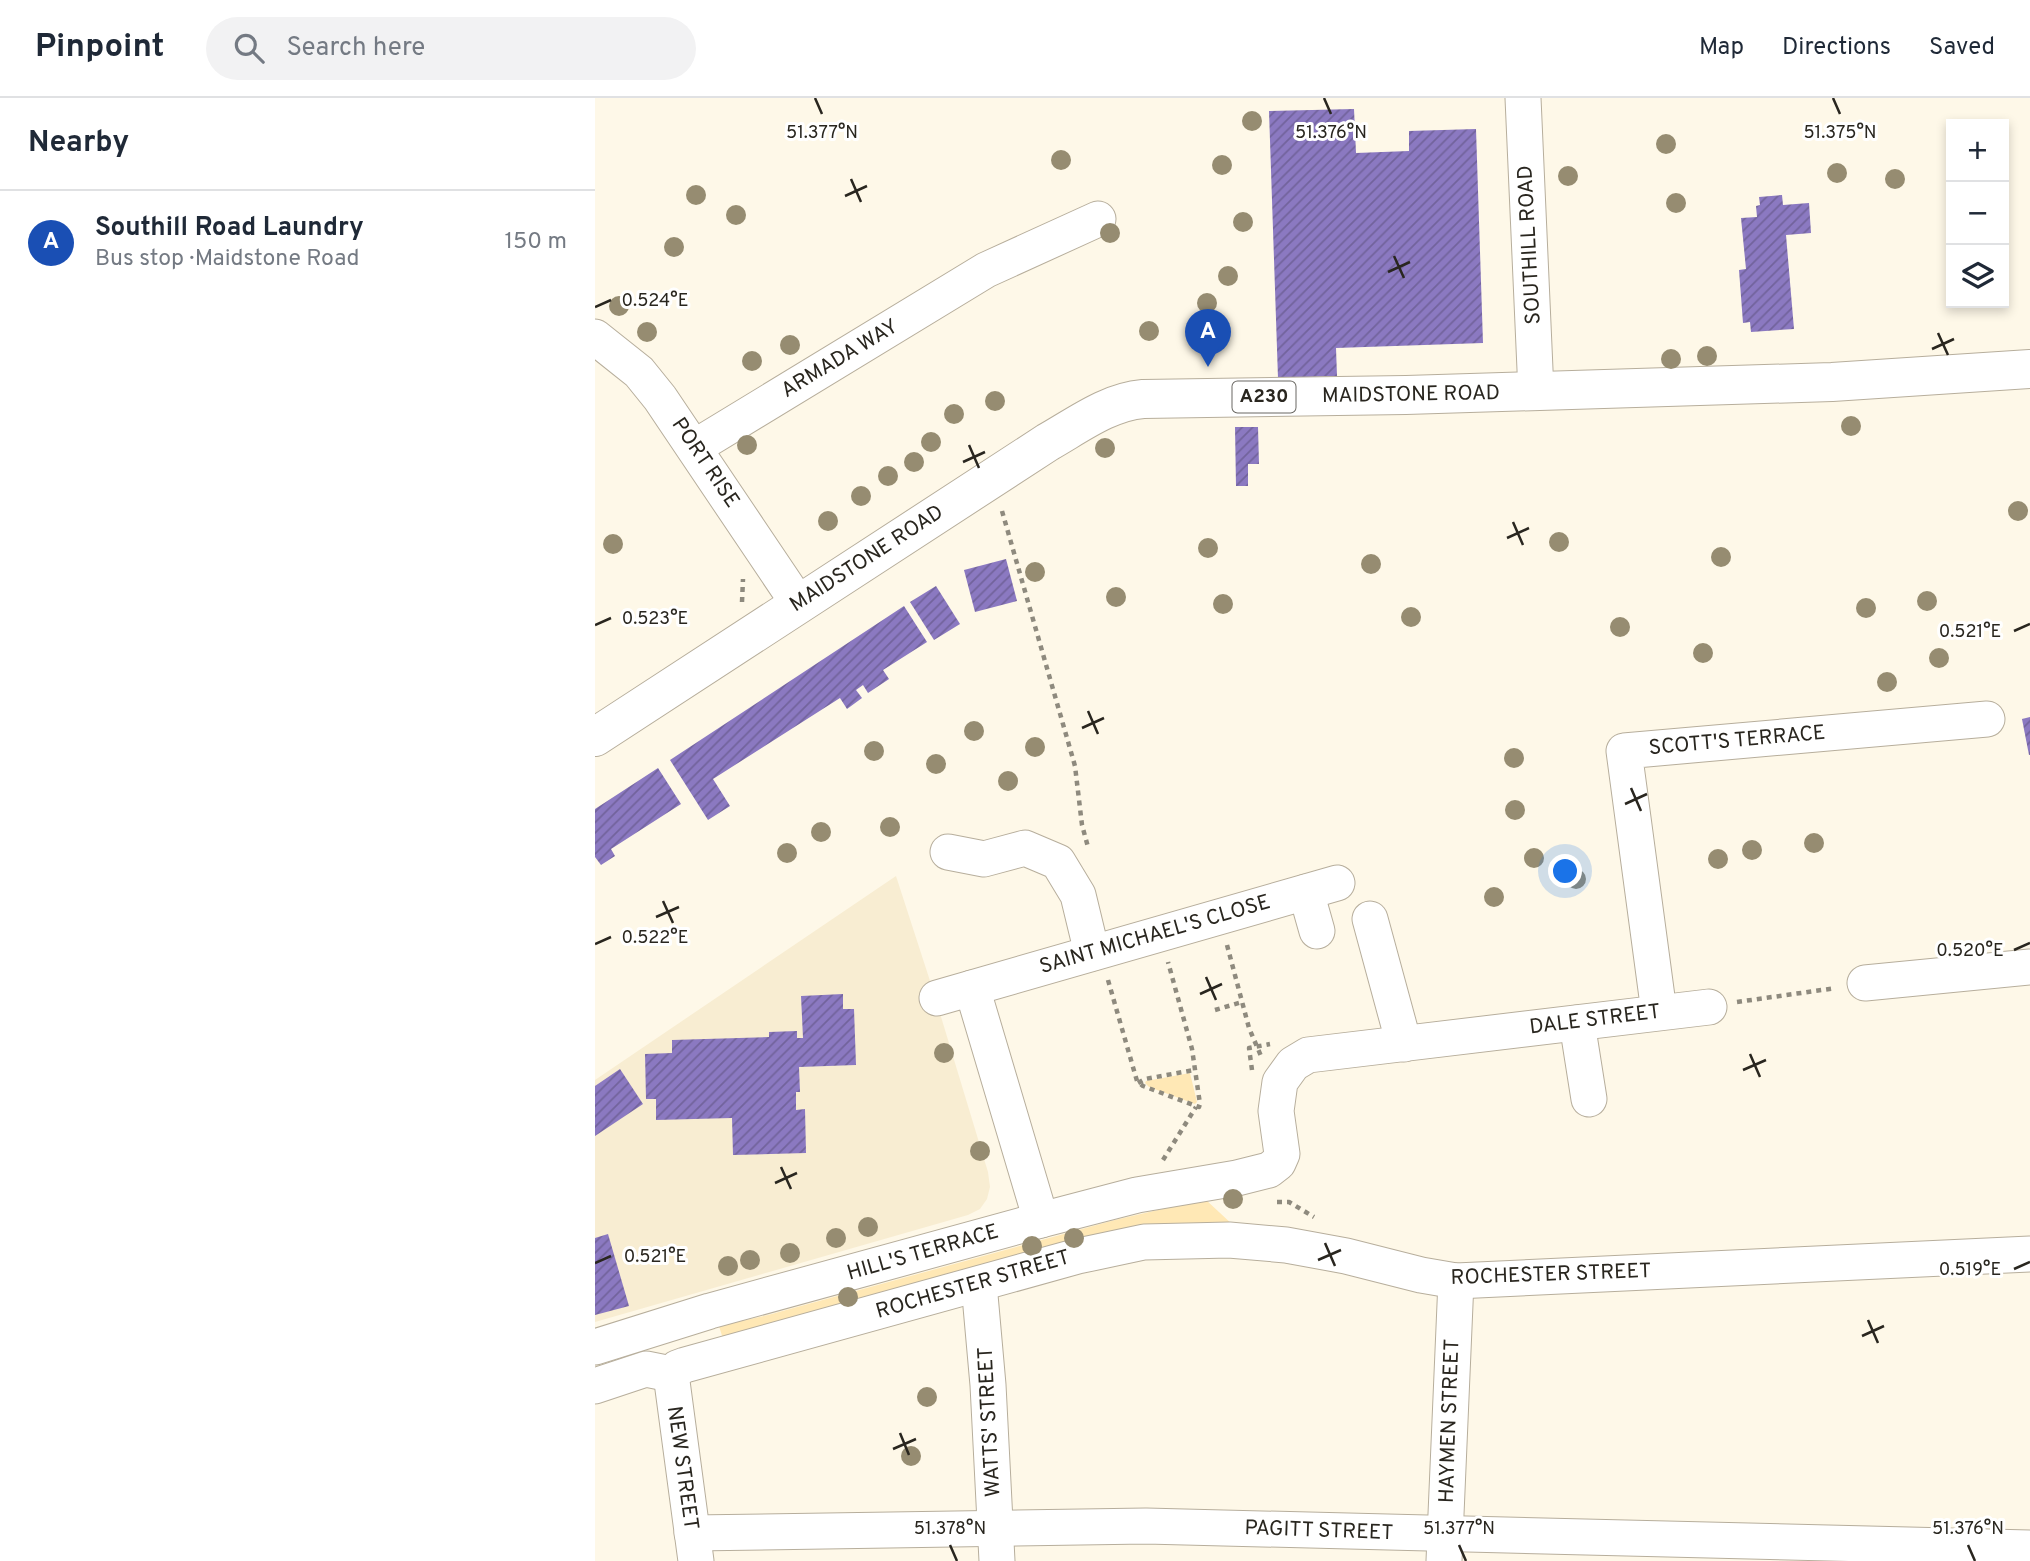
<!DOCTYPE html>
<html lang="en">
<head>
<meta charset="utf-8">
<style>
  :root { --surface:#fff; --page:#f2f2f3; --text:#1f2937; --muted:#747a83; --line:#e0e1e3; --accent:#d93025 }
  body { margin:0; font-family:Overpass,sans-serif; background:var(--page); color:var(--text) }
  .controls { position:absolute; right:21px; top:21px; display:grid; overflow:hidden; border-radius:0px; box-shadow:0 4px 10px #0003 }
  .controls button { width:63px; height:63px; display:grid; place-items:center; padding:0; border:0; border-bottom:2px solid var(--line); background:var(--surface); color:var(--text); font:35px sans-serif }
  .you { position:absolute; left:971px; top:774px; width:24px; height:24px; margin:-18px; border:5px solid #fff; border-radius:50%; background:#1a73e8; box-shadow:0 0 0 10px #1a73e833 }
  .badge { display:grid; place-items:center; width:46px; height:46px; border-radius:50%; background:var(--accent); color:#fff; font-size:23px; font-weight:700 }
  .pin { position:absolute; translate:-50% -58px; filter:drop-shadow(0 2px 4px #0008) }
  .pin::after { content:''; position:absolute; top:37px; width:24px; height:21px; background:inherit; clip-path:polygon(0 0,100% 0,50% 100%) }
  .list { margin:0; padding:0; list-style:none }
  h2 { display:flex; justify-content:space-between; align-items:center; height:91px; margin:0; padding:0 28px; font-size:30px }
  h2 small { font-size:23px; font-weight:400; color:var(--muted) }
  .list li { display:grid; grid-template-columns:46px 1fr auto; gap:21px; align-items:center; box-sizing:border-box; height:105px; padding:0 28px; border-top:2px solid var(--line) }
  .list b { display:block; font-size:26px; white-space:nowrap }
  .list p { margin:0; font-size:23px; white-space:nowrap; color:var(--muted) }
  .list em { font-size:23px; font-style:normal; color:var(--muted) }
  .icon { flex:none; width:38px; height:38px; fill:none; stroke:currentColor; stroke-width:2; stroke-linecap:round; stroke-linejoin:round }
  .map { position:relative; flex:none; width:1435px; height:1463px; overflow:hidden }
  header { display:flex; align-items:center; gap:42px; box-sizing:border-box; height:98px; padding:0 35px; background:var(--surface); border-bottom:2px solid var(--line) }
  header strong { font-size:33px }
  nav { display:flex; gap:38px; margin-inline-start:auto; font-size:24px }
  .search { width:490px; height:63px; background:var(--page); display:flex; align-items:center; gap:18px; box-sizing:border-box; padding:0 24px; border-radius:38px; color:var(--muted); font-size:26px }
  main { display:flex }
  aside { flex:1; background:var(--surface) }
  .map>svg:first-child { display:block }
  .built { fill:#f8edd2 }
  .grass { fill:#ffe8b5 }
  .building { fill:url(#building-hatch) }
  .lines { fill:none; stroke-linecap:round; stroke-linejoin:round }
  .minor-casing { stroke:#b7ae9c; stroke-width:37 }
  .major-casing { stroke:#b7ae9c; stroke-width:40 }
  .path { stroke:#8e8a7e; stroke-width:4.5; stroke-dasharray:5 5; stroke-linecap:butt }
  .minor { stroke:#fff; stroke-width:35 }
  .major { stroke:#fff; stroke-width:38 }
  .tree { fill:#968c71 }
  .ticks { fill:none; stroke:#29261f; stroke-width:2.5 }
  .labels { text-anchor:middle; dominant-baseline:central; stroke-width:6; stroke-linejoin:round; paint-order:stroke }
  .shield { fill:#fff; stroke:#696762; stroke-width:2 }
  .shield-label { font-size:19px; font-weight:bold; fill:#29261f }
  .street-label { font-size:21px; fill:#29261f; stroke:#fff }
  .ticks-label { font-size:18px; text-anchor:middle; fill:#29261f; stroke:#fff; stroke-width:6; stroke-linejoin:round; paint-order:stroke }
</style>
</head>
<body>
<header>
<strong>Pinpoint</strong>
<div class="search"><svg class="icon" aria-label="search" viewBox="0 0 24 24"><circle cx="10" cy="10" r="6"/><path d="M15 15l6 6"/></svg>Search here</div>
<nav><a>Map</a><a>Directions</a><a>Saved</a></nav>
</header>
<main>
<aside>
<h2>Nearby<small></small></h2>
<ul class="list">
<li><span class="badge" style="background:#1a4fb4">A</span><div><b>Southill Road Laundry</b><p>Bus stop · Maidstone Road</p></div><em>150 m</em></li>
</ul>
</aside>
<div class="map">
<svg width="1435" height="1463" viewBox="0 0 1435 1463">
  <defs>
    <pattern id="building-hatch" width="6" height="6" patternUnits="userSpaceOnUse" patternTransform="scale(1.75)"><rect width="6" height="6" fill="#8b79c1"/><path d="M-1 1l2-2M0 6l6-6M5 7l2-2" fill="none" stroke="#72639c"/></pattern>
  </defs>
  <rect width="100%" height="100%" fill="#fef8e8"/>
  <!-- built -->
  <path class="built" d="M301 778 337 889 393 1074 395 1089 392 1101 385 1111 373 1117 0 1224V982Z"/>
  <!-- grass -->
  <g class="grass">
    <path d="M595 975 602 1004 600 1006 554 989 550 985 551 983Z"/>
    <path d="M610 1101 639 1128 128 1241 124 1228 173 1217 520 1122Z"/>
  </g>
  <!-- building -->
  <g class="building">
    <path d="M759 11 761 55 814 53V33L881 31 888 245 741 250 742 278 683 280 674 13Z"/>
    <path d="M1187 97 1188 107 1214 105 1216 135 1191 137 1199 231 1156 234 1155 224 1148 225 1144 172 1151 171 1146 120 1162 119 1161 108 1165 107 1164 99Z"/>
    <path d="M640 329H663L664 366H653V388H641Z"/>
    <path d="M411 461 422 503 380 514 369 472Z"/>
    <path d="M341 488 365 526 339 542 315 504Z"/>
    <path d="M309 508 332 544 288 572 294 581 273 595 268 587 261 592 267 600 252 611 245 600 118 681 135 708 113 722 75 662Z"/>
    <path d="M1435 619V657H1434L1427 621Z"/>
    <path d="M63 670 86 706 16 751 20 758 6 767 0 759V711Z"/>
    <path d="M248 896V911H259L261 967 204 969 205 994H201V1012L210 1011 211 1055 138 1057 137 1020 61 1022V1001H51L50 956 77 955V942L174 939V934L202 933V940H208L206 898Z"/>
    <path d="M25 971 48 1006 0 1038V988Z"/>
    <path d="M13 1136 34 1208 0 1217V1140Z"/>
  </g>
  <g class="lines">
    <defs>
      <g id="minor">
        <path d="M928 0 941 294"/>
        <path d="M0 239 44 274 65 300 203 505"/>
        <path d="M100 349 391 172 503 121"/>
        <path d="M353 754 389 761 430 750 463 764 483 797 497 855"/>
        <path d="M711 794 722 833"/>
        <path d="M775 821 809 946"/>
        <path d="M1270 885 1435 869"/>
        <path d="M377 890 446 1122"/>
        <path d="M342 900 742 785"/>
        <path d="M1064 914 1029 653 1392 621"/>
        <path d="M982 925 994 1001"/>
        <path d="M384 1186 393 1287 402 1463"/>
        <path d="M0 1249 115 1213 446 1122 542 1097 642 1080 674 1072 683 1065 687 1056 681 1013 685 984 698 966 713 957 1114 909"/>
        <path d="M76 1276 82 1270 90 1267 483 1158 549 1144 634 1142 691 1147 751 1158 826 1177 861 1183 1435 1156"/>
        <path d="M76 1276 101 1463"/>
        <path d="M0 1288 51 1271 76 1276"/>
        <path d="M97 1435 551 1428 1435 1450"/>
        <path d="M849 1463 861 1183"/>
      </g>
      <path id="major" d="M0 639 453 344C483 327 513 304 548 301L811 297 1237 284 1435 271"/>
    </defs>
    <!-- minor casing -->
    <use href="#minor" class="minor-casing"/>
    <!-- major casing -->
    <use href="#major" class="major-casing"/>
    <!-- path -->
    <g class="path">
      <path d="M407 413 480 668 487 727 493 749"/>
      <path d="M147 504 148 481"/>
      <path d="M632 847 654 930 666 958"/>
      <path d="M513 882 542 983 548 988 604 1009 605 1006 597 951 573 864"/>
      <path d="M1142 904 1241 890"/>
      <path d="M620 912 647 904"/>
      <path d="M657 972 654 950 675 946"/>
      <path d="M543 985 550 981 599 972"/>
      <path d="M568 1062 601 1009"/>
      <path d="M682 1104H694L719 1119"/>
    </g>
    <!-- minor -->
    <use href="#minor" class="minor"/>
    <!-- major -->
    <use href="#major" class="major"/>
  </g>
  <!-- trees -->
  <g class="tree">
    <circle cx="657" cy="23" r="10"/>
    <circle cx="1071" cy="46" r="10"/>
    <circle cx="466" cy="62" r="10"/>
    <circle cx="627" cy="67" r="10"/>
    <circle cx="1242" cy="75" r="10"/>
    <circle cx="973" cy="78" r="10"/>
    <circle cx="1300" cy="81" r="10"/>
    <circle cx="101" cy="97" r="10"/>
    <circle cx="1081" cy="105" r="10"/>
    <circle cx="141" cy="117" r="10"/>
    <circle cx="648" cy="124" r="10"/>
    <circle cx="515" cy="135" r="10"/>
    <circle cx="79" cy="149" r="10"/>
    <circle cx="633" cy="178" r="10"/>
    <circle cx="612" cy="205" r="10"/>
    <circle cx="24" cy="208" r="10"/>
    <circle cx="554" cy="233" r="10"/>
    <circle cx="52" cy="234" r="10"/>
    <circle cx="195" cy="247" r="10"/>
    <circle cx="1112" cy="258" r="10"/>
    <circle cx="1076" cy="261" r="10"/>
    <circle cx="157" cy="263" r="10"/>
    <circle cx="400" cy="303" r="10"/>
    <circle cx="359" cy="316" r="10"/>
    <circle cx="1256" cy="328" r="10"/>
    <circle cx="336" cy="344" r="10"/>
    <circle cx="152" cy="347" r="10"/>
    <circle cx="510" cy="350" r="10"/>
    <circle cx="319" cy="364" r="10"/>
    <circle cx="293" cy="378" r="10"/>
    <circle cx="266" cy="398" r="10"/>
    <circle cx="1423" cy="413" r="10"/>
    <circle cx="233" cy="423" r="10"/>
    <circle cx="964" cy="444" r="10"/>
    <circle cx="18" cy="446" r="10"/>
    <circle cx="613" cy="450" r="10"/>
    <circle cx="1126" cy="459" r="10"/>
    <circle cx="776" cy="466" r="10"/>
    <circle cx="440" cy="474" r="10"/>
    <circle cx="521" cy="499" r="10"/>
    <circle cx="1332" cy="503" r="10"/>
    <circle cx="628" cy="506" r="10"/>
    <circle cx="1271" cy="510" r="10"/>
    <circle cx="816" cy="519" r="10"/>
    <circle cx="1025" cy="529" r="10"/>
    <circle cx="1108" cy="555" r="10"/>
    <circle cx="1344" cy="560" r="10"/>
    <circle cx="1292" cy="584" r="10"/>
    <circle cx="379" cy="633" r="10"/>
    <circle cx="440" cy="649" r="10"/>
    <circle cx="279" cy="653" r="10"/>
    <circle cx="919" cy="660" r="10"/>
    <circle cx="341" cy="666" r="10"/>
    <circle cx="413" cy="683" r="10"/>
    <circle cx="920" cy="712" r="10"/>
    <circle cx="295" cy="729" r="10"/>
    <circle cx="226" cy="734" r="10"/>
    <circle cx="1219" cy="745" r="10"/>
    <circle cx="1157" cy="752" r="10"/>
    <circle cx="192" cy="755" r="10"/>
    <circle cx="939" cy="760" r="10"/>
    <circle cx="1123" cy="761" r="10"/>
    <circle cx="981" cy="781" r="10"/>
    <circle cx="899" cy="799" r="10"/>
    <circle cx="349" cy="955" r="10"/>
    <circle cx="385" cy="1053" r="10"/>
    <circle cx="638" cy="1101" r="10"/>
    <circle cx="273" cy="1129" r="10"/>
    <circle cx="241" cy="1140" r="10"/>
    <circle cx="479" cy="1140" r="10"/>
    <circle cx="437" cy="1148" r="10"/>
    <circle cx="195" cy="1155" r="10"/>
    <circle cx="155" cy="1162" r="10"/>
    <circle cx="133" cy="1168" r="10"/>
    <circle cx="253" cy="1199" r="10"/>
    <circle cx="332" cy="1299" r="10"/>
    <circle cx="316" cy="1358" r="10"/>
  </g>
  <!-- ticks -->
  <path class="ticks" d="M220 0 227 16M729 0 736 16M1238 0 1245 16M256 81 266 104M250 98 272 88M799 158 809 180M793 174 815 164M0 209 16 202M1343 235 1353 257M1337 251 1359 241M374 347 384 370M368 364 390 354M918 424 928 447M912 440 934 430M0 527 16 520M1419 533 1435 526M493 613 503 636M487 630 509 620M1036 690 1046 713M1030 706 1052 696M68 803 78 825M61 819 84 809M0 846 16 839M1419 852 1435 845M611 879 621 902M605 896 627 886M1155 956 1165 979M1148 972 1171 962M186 1069 196 1091M180 1085 202 1075M730 1145 740 1168M723 1162 746 1152M0 1165 16 1158M1419 1171 1435 1164M1273 1222 1283 1245M1267 1238 1289 1228M305 1335 314 1357M298 1351 321 1341M355 1447 362 1463M864 1447 871 1463M1373 1447 1380 1463"/>
  <g class="labels">
    <!-- shield labels -->
    <rect class="shield" x="637.5" y="283.5" width="63" height="31" rx="5"/>
    <g class="shield-label">
      <text x="669" y="299">A230</text>
    </g>
    <!-- street labels -->
    <g class="street-label">
      <text transform="translate(935 147) rotate(-93)">SOUTHILL ROAD</text>
      <text transform="translate(245 261) rotate(-31)">ARMADA WAY</text>
      <text transform="translate(816 297) rotate(-1)">MAIDSTONE ROAD</text>
      <text transform="translate(110 365) rotate(56)">PORT RISE</text>
      <text transform="translate(272 461) rotate(-33)">MAIDSTONE ROAD</text>
      <text transform="translate(1142 643) rotate(-5)">SCOTT'S TERRACE</text>
      <text transform="translate(560 837) rotate(-16)">SAINT MICHAEL'S CLOSE</text>
      <text transform="translate(1000 922) rotate(-7)">DALE STREET</text>
      <text transform="translate(328 1155) rotate(-16)">HILL'S TERRACE</text>
      <text transform="translate(956 1177) rotate(-2)">ROCHESTER STREET</text>
      <text transform="translate(378 1187) rotate(-16)">ROCHESTER STREET</text>
      <text transform="translate(855 1323) rotate(-88)">HAYMEN STREET</text>
      <text transform="translate(395 1324) rotate(-93)">WATTS' STREET</text>
      <text transform="translate(87 1370) rotate(82)">NEW STREET</text>
      <text transform="translate(724 1433) rotate(2)">PAGITT STREET</text>
    </g>
  </g>
  <g class="ticks-label">
    <text x="227" y="40">51.377°N</text>
    <text x="736" y="40">51.376°N</text>
    <text x="1245" y="40">51.375°N</text>
    <text x="60" y="208">0.524°E</text>
    <text x="60" y="526">0.523°E</text>
    <text x="1375" y="539">0.521°E</text>
    <text x="60" y="845">0.522°E</text>
    <text x="1375" y="858">0.520°E</text>
    <text x="60" y="1164">0.521°E</text>
    <text x="1375" y="1177">0.519°E</text>
    <text x="355" y="1436">51.378°N</text>
    <text x="864" y="1436">51.377°N</text>
    <text x="1373" y="1436">51.376°N</text>
  </g>
</svg>
<div class="controls">
<button>+</button>
<button>−</button>
<button><svg class="icon" aria-label="layers" viewBox="0 0 24 24"><path d="M12 4l9 5-9 5-9-5zM3 14l9 5 9-5"/></svg></button>
</div>
<div class="you"></div>
<div class="pin badge" style="left:613px;top:269px;background:#1a4fb4">A</div>
</div>
</main>
</body>
</html>
